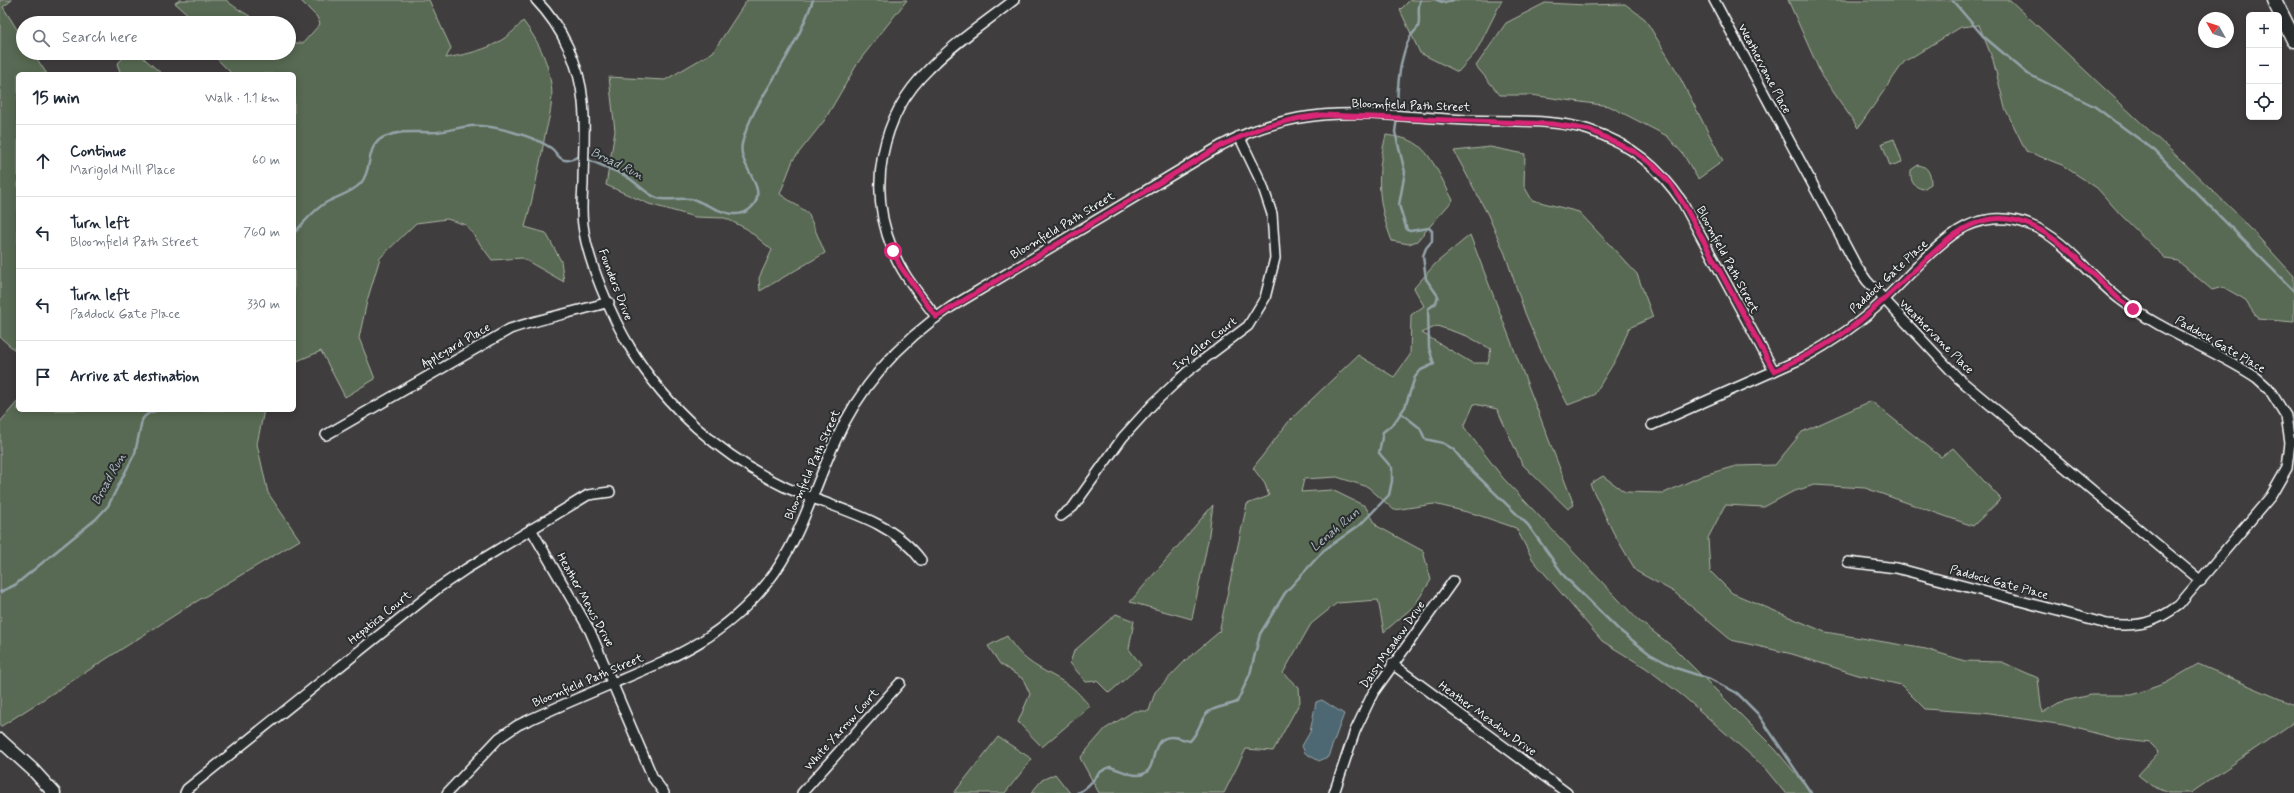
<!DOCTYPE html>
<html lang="en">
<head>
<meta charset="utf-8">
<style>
  :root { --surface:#fff; --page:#f6f6f7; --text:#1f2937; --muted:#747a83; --line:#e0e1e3 }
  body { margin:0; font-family:Mynerve,sans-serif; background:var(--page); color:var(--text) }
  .controls { position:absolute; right:12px; top:12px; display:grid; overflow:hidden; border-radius:6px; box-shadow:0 2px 10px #0003 }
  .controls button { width:36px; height:36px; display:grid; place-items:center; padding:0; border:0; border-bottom:1px solid var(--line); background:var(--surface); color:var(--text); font:20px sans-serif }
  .compass { position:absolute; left:2198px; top:12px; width:36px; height:36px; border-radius:50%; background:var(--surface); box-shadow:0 2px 10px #0003; rotate:309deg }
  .stop { position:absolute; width:12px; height:12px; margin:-9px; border:3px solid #db2777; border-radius:50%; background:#fff }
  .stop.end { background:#db2777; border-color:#fff; box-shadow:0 1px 4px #0008 }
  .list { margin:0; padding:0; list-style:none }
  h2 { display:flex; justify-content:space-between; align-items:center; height:52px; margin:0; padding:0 16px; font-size:17px }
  h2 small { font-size:13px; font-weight:400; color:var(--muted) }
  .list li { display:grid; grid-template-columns:26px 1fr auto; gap:12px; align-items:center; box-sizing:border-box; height:72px; padding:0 16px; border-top:1px solid var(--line) }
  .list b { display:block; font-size:15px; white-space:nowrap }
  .list p { margin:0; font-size:13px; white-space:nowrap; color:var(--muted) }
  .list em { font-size:13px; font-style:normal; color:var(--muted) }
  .icon { flex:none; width:22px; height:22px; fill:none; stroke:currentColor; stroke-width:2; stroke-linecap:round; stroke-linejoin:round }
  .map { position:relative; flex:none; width:2294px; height:793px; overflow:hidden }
  .search { position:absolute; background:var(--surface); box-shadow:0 2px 10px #0003; left:16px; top:16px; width:280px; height:44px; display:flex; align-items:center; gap:10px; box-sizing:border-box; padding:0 14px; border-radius:22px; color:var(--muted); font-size:15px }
  .panel { position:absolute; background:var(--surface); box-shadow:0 2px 10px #0003; left:16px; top:72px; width:280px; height:340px; border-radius:6px }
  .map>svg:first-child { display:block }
  .green { fill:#596a52; stroke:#acb4a8; fill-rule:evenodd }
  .water { fill:#4d6772; stroke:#94a4aa }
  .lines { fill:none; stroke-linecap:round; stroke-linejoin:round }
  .stream { stroke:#94a4aa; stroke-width:2.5 }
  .street-casing { stroke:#fff; stroke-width:12 }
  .secondary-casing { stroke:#fff; stroke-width:15 }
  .primary-casing { stroke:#fff; stroke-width:17 }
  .street { stroke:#2a2d2e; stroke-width:9 }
  .secondary { stroke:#2a2d2e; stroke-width:12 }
  .primary { stroke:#2a2d2e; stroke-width:14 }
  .route { stroke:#db2777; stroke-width:5 }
  .labels { text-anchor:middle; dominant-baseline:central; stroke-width:4; stroke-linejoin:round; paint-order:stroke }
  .street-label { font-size:12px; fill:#fff; stroke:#2a2d2e }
  .water-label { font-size:13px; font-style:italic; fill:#afbbc0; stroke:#2a2d2e }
</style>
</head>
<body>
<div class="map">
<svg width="2294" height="793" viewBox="0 0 2294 793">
  <rect width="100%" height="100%" fill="#403d3e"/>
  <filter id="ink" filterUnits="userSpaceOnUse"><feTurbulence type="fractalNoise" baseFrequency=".025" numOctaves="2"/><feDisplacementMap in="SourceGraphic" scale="8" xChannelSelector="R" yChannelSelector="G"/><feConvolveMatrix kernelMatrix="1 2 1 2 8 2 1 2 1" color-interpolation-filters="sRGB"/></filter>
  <g filter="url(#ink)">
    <!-- green -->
    <g class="green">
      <path d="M0 0H12L3 7 23 39V53H33L47 74H18V353L0 337Z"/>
      <path d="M180 0H226C237 10 249 14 259 23H198L175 3Z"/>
      <path d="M300 0H429L451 48 446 58C478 52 501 47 523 21 537 39 548 60 551 84 554 100 549 119 545 135 540 166 533 197 525 227L546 233 561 261 564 282 522 258 492 260 466 225 447 219 416 223 380 258 367 301 359 338 375 379 345 397 321 351 297 361 294 364V74H232L211 53H289V38L294 43H303L320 24 317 17Z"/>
      <path d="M747 0H907L859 61 824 121 793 160 780 194 808 213 825 253 760 291 759 278 772 250 747 229 725 218 695 217 649 204 606 185 615 131 609 77 665 80 713 52Z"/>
      <path d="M1410 0H1502L1476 52 1458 72 1420 53 1400 10Z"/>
      <path d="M1788 0H2010L2182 161 2238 215 2294 276V322L2258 319 2244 299 2223 287 2212 290 2178 261 2166 259 2120 214 2097 188 2062 165 2026 151 2005 108 1993 60 1979 25 1961 27 1904 62 1858 128 1821 74Z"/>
      <path d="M1545 3 1586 5 1625 4 1645 19 1676 70 1723 161 1698 179 1683 154 1667 136 1609 106 1531 95H1500L1476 66 1506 23Z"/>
      <path d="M128 53H138L162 74H121L117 64Z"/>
      <path d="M1386 135C1397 137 1409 138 1418 145 1432 155 1444 184 1453 200L1417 241 1409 244 1392 241C1377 202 1376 175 1386 135Z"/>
      <path d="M1894 139 1902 162 1890 166 1882 143Z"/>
      <path d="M1490 147 1525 154 1524 186 1532 200 1579 212 1637 274 1653 317 1629 328 1618 356 1594 395 1568 405 1544 358 1525 313 1505 254 1488 215 1454 151Z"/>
      <path d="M1918 165C1928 166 1931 174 1931 184L1923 189C1913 187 1910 181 1911 170Z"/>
      <path d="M1470 235 1574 505 1568 509 1522 464 1497 409 1474 404 1464 427 1503 478 1638 620 1672 646 1775 749 1812 793H1785L1762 765 1683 696 1646 668 1602 641 1533 560 1516 528 1475 514 1434 504 1394 510 1368 487 1337 477 1304 479 1301 492 1332 490 1365 506 1377 526 1423 551 1431 580 1414 606 1384 632 1378 600 1337 603 1311 624 1283 673 1299 688 1300 702 1273 751 1246 749 1224 793H1099L1080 758 1105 729 1134 711H1149L1155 692 1186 660 1219 632 1247 504 1269 496 1265 484 1253 468 1290 420 1358 355 1394 377 1410 355 1411 315 1424 306 1414 288 1436 263ZM1437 326 1467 336 1491 349 1488 363H1472L1422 333Z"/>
      <path d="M18 401V410H264L257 444 268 493 300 540 189 606 0 727V422Z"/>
      <path d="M1871 401 1941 457 1953 448 2001 499 1973 526 1865 488 1814 485 1792 492 1764 507 1725 505 1708 538 1710 571 1732 593 1825 632 1926 649 1965 661 2002 662 2038 678 2042 713 2060 702 2091 695H2132L2166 683 2198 664 2294 705V722L2191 793H2169L2152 786 2138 775 2159 752 2150 743 2118 739 2064 725 1983 713 1925 709 1901 685 1858 675 1792 654 1731 640 1674 592 1636 571 1613 532 1590 484 1603 476 1625 492 1664 493 1704 475 1736 466 1775 465 1802 432Z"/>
      <path d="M1213 505 1208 541 1192 619 1130 602Z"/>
      <path d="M1116 614 1134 621 1129 649 1141 665 1109 693 1097 681 1086 682 1070 663 1074 651Z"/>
      <path d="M1007 636C1025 665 1040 667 1067 684 1076 689 1083 699 1090 706L1042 747 1018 722 1030 694 1023 679 1000 664 988 646Z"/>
      <path d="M998 737 1032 759 1005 793H954Z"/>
      <path d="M1055 774 1070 793H1031L1042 780Z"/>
    </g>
    <!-- water -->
    <path class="water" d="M1322 700 1344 714 1328 757 1319 761 1305 753 1302 746 1310 732 1316 702Z"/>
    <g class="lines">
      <!-- stream -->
      <g class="stream">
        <path d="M1437 0 1445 3 1453 0"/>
        <path d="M1952 0 1983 36 2028 74 2094 106 2154 150 2294 291"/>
        <path d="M1397 113C1397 88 1399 59 1410 37 1412 33 1416 31 1418 27 1421 18 1416 7 1421 0"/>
        <path d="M294 233C304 223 314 209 327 202 338 196 352 193 361 183 373 169 365 146 384 137 402 129 418 133 437 132 448 131 459 127 471 126 491 124 534 136 551 148 555 151 558 157 562 159 569 163 573 157 580 157 583 157 617 172 622 174 635 180 644 193 657 198 669 202 684 196 695 200 712 206 736 224 752 207 770 188 737 166 742 144 749 112 776 78 791 49 800 33 807 17 813 0"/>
        <path d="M1401 413 1420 428 1425 439 1443 443 1453 449 1467 466 1528 525 1565 577 1619 630 1650 654 1676 668 1710 679 1737 693 1758 714 1811 793"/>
        <path d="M0 592 15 585 96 519 108 506 135 453 142 420C151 405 170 412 185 410"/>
        <path d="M1077 793C1094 786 1094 772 1110 767 1118 769 1129 775 1137 775 1162 775 1145 737 1172 737 1178 737 1184 740 1190 741 1200 731 1200 720 1207 713 1213 707 1228 706 1237 702L1250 674 1260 634 1285 593 1324 550 1361 524 1389 495 1392 481V468L1379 453 1383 432 1394 423 1405 407 1415 377 1421 370 1434 364 1429 348 1428 309 1436 303 1438 296 1426 279 1423 256 1426 248 1432 241V231L1429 228 1410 231 1407 230 1399 205 1405 172 1395 132 1397 118"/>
      </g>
      <defs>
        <g id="street">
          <path d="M536 0C562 27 580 65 583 102 586 129 583 157 583 184 582 198 581 211 583 225 587 260 612 318 631 349 667 408 720 455 783 486 829 508 889 516 921 560"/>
          <path d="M1714 0 1857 267 1867 281 1958 378 2201 581"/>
          <path d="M936 317C921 296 902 275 893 251 867 189 880 116 929 69 954 43 986 22 1014 0"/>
          <path d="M1652 425 1801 359C1831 343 1860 323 1885 299 1908 277 1931 249 1958 231 1980 217 2006 215 2030 225 2065 238 2091 278 2121 300 2162 332 2214 349 2257 378L2269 389 2286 416 2290 443 2287 468 2271 496 2179 605C2154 624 2138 627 2107 624L1896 568 1848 562"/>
          <path d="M326 435 510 329C542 318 576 312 609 302"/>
          <path d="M1061 516 1073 507 1123 437 1153 404 1187 372 1248 326 1265 298 1275 258 1272 214 1262 184 1239 136"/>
          <path d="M531 529 590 631 653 778 664 793"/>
          <path d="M1392 664 1567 793"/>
          <path d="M185 793 187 789 438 588 466 569 588 495 610 492"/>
          <path d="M447 793 499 738 518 725C550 710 583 696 616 682 677 656 724 637 767 583 799 543 813 491 834 444 859 387 899 342 951 307L1222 145C1247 132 1272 123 1299 118 1353 108 1412 118 1466 120 1504 122 1553 118 1589 130 1631 144 1659 167 1683 203L1774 371"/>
          <path d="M802 793 900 683"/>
          <path d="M1334 793 1355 731 1373 693 1453 581"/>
        </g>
        <path id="secondary" d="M0 740 33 770 54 793"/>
        <path id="primary" d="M2274 0 2294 40"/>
      </defs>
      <!-- street casing -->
      <use href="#street" class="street-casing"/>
      <!-- secondary casing -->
      <use href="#secondary" class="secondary-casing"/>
      <!-- primary casing -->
      <use href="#primary" class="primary-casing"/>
      <!-- street -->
      <use href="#street" class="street"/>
      <!-- secondary -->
      <use href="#secondary" class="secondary"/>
      <!-- primary -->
      <use href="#primary" class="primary"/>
    </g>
  </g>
  <g class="lines" filter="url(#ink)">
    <!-- route -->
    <path class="route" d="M893 251 900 266 936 317 1222 145 1263 127 1300 118 1322 115 1553 124 1590 130 1635 152 1653 165 1670 183 1683 203 1774 371C1803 358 1831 344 1857 323 1878 306 1897 286 1917 268 1950 236 1983 203 2032 226 2062 239 2095 277 2120 300L2133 309"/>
  </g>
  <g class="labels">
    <!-- street labels -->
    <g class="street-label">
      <text transform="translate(1764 69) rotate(62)">Weathervane Place</text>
      <text transform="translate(1411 106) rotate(2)">Bloomfield Path Street</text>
      <text transform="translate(1063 226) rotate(-31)">Bloomfield Path Street</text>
      <text transform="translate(1727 260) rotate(62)">Bloomfield Path Street</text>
      <text transform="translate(1889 277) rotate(-43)">Paddock Gate Place</text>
      <text transform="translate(615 285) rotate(69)">Founders Drive</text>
      <text transform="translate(1936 337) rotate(45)">Weathervane Place</text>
      <text transform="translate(1205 344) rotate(-38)">Ivy Glen Court</text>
      <text transform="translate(2220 345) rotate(30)">Paddock Gate Place</text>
      <text transform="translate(456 346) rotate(-30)">Appleyard Place</text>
      <text transform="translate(813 465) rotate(-66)">Bloomfield Path Street</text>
      <text transform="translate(1999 583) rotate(15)">Paddock Gate Place</text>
      <text transform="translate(585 600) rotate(61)">Heather Mews Drive</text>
      <text transform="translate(380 618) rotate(-39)">Hepatica Court</text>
      <text transform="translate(1393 645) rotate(-55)">Daisy Meadow Drive</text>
      <text transform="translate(588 681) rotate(-23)">Bloomfield Path Street</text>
      <text transform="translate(1487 719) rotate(36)">Heather Meadow Drive</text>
      <text transform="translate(842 730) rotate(-48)">White Yarrow Court</text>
    </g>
    <!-- water labels -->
    <g class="water-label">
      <text transform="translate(617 164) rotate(26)">Broad Run</text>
      <text transform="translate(109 479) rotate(-61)">Broad Run</text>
      <text transform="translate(1335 530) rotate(-40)">Lenah Run</text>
    </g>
  </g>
</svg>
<div class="controls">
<button>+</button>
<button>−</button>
<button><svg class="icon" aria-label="locate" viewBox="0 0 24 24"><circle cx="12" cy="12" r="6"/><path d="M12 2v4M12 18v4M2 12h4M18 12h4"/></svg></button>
</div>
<svg class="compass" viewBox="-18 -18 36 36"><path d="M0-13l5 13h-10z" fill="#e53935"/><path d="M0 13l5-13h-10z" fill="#747a83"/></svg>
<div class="stop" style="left:893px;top:251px"></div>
<div class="stop end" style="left:2133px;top:309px"></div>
<div class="search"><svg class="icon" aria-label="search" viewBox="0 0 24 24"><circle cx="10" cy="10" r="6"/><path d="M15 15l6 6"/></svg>Search here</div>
<section class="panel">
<h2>15 min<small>Walk · 1.1 km</small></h2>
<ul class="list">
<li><svg class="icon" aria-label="ahead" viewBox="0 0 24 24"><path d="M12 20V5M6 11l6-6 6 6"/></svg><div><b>Continue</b><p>Marigold Mill Place</p></div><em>60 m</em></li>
<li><svg class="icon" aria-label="left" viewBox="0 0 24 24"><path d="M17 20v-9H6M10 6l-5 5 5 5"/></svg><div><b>Turn left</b><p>Bloomfield Path Street</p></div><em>760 m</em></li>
<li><svg class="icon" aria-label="left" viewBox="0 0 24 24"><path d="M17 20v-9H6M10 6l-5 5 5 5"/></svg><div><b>Turn left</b><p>Paddock Gate Place</p></div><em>330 m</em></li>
<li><svg class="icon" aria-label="arrive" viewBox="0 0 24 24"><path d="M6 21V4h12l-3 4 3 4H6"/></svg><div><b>Arrive at destination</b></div></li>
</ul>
</section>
</div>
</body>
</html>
